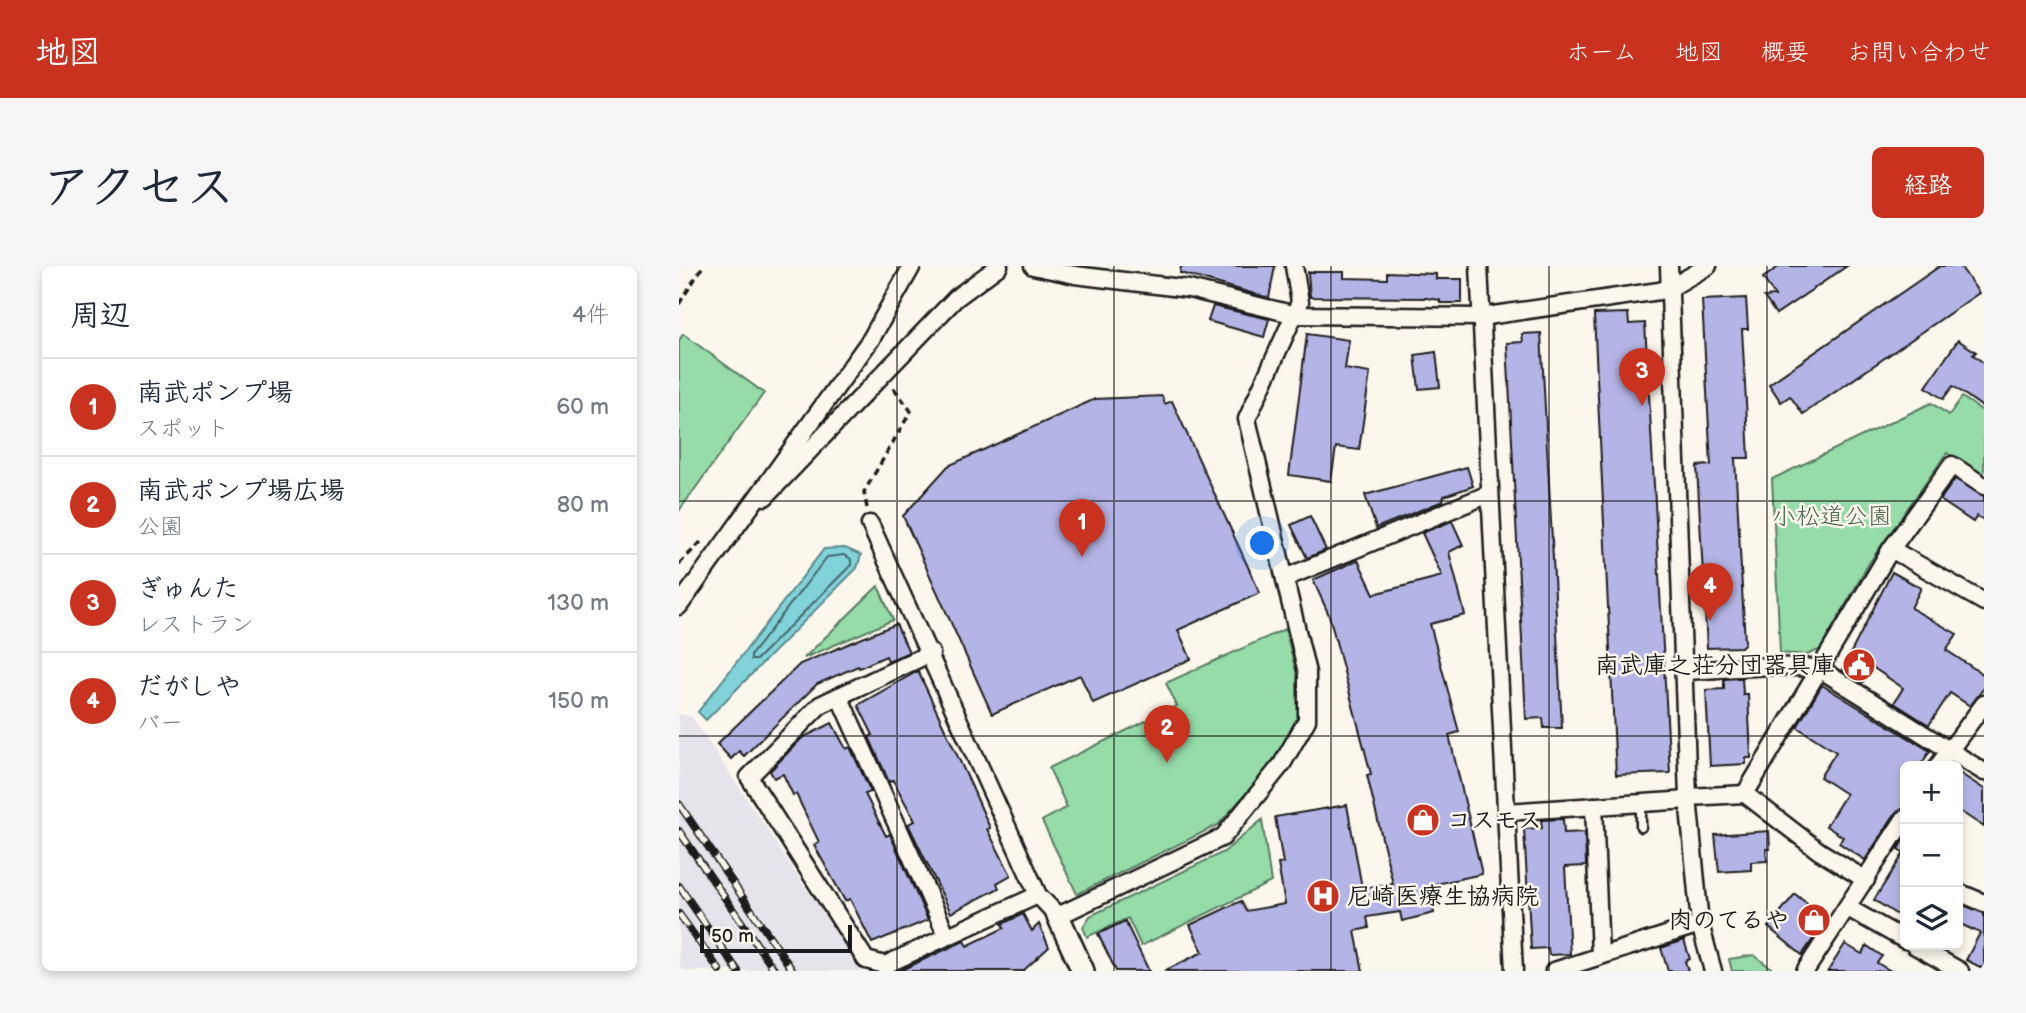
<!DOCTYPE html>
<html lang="ja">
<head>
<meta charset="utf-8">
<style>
  :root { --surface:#fff; --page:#f6f6f7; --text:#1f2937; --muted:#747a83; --line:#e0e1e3; --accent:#c8321e }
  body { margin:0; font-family:"Balsamiq Sans","Klee One",sans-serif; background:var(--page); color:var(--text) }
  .controls { position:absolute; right:21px; bottom:21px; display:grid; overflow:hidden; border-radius:10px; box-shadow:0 4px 10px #0003 }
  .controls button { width:63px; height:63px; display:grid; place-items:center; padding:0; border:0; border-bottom:2px solid var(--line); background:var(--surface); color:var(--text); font:35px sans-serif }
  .scale { position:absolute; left:21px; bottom:18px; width:152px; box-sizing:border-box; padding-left:7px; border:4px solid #1c1c1c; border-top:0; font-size:19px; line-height:24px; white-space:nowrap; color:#1c1c1c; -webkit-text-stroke:5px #fbf7ec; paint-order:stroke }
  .you { position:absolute; left:584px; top:278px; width:24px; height:24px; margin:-18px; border:5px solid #fff; border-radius:50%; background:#1a73e8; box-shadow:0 0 0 10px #1a73e833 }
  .badge { display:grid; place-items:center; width:46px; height:46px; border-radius:50%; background:var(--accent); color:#fff; font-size:23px; font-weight:700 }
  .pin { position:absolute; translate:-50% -58px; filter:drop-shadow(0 2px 4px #0008) }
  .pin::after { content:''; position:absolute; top:37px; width:24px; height:21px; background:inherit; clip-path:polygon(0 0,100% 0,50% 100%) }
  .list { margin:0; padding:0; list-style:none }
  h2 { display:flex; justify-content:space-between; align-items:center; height:91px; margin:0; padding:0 28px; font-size:30px }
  h2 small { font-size:23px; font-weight:400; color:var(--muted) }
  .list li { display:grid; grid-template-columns:46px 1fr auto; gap:21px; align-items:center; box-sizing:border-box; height:98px; padding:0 28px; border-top:2px solid var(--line) }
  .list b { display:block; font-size:26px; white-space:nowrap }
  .list p { margin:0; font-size:23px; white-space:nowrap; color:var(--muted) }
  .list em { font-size:23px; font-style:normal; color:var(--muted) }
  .icon { flex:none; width:38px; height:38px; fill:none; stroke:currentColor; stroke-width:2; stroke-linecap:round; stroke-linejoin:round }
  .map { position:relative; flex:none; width:1305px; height:705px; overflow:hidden; border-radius:10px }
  header { display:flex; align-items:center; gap:42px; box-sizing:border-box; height:98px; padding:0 35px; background:var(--accent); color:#fff }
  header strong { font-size:33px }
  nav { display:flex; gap:38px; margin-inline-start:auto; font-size:24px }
  .intro { display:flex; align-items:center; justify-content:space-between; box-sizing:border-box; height:168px; padding:0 42px }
  h1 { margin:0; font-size:49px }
  .button { padding:18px 32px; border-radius:10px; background:var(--accent); color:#fff; font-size:24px; font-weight:700 }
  main { display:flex; gap:42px; padding:0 42px }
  aside { flex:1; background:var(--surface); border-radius:10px; box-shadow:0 4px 10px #0003 }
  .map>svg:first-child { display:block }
  .built { fill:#e6e3ea }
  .green { fill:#95dca9; stroke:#587c62; stroke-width:2 }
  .water { fill:#81d2d9; stroke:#59898d; stroke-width:2 }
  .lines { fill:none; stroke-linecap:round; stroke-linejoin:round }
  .shore { stroke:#446568; stroke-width:2 }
  .building { fill:#b4b5e6; stroke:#1c1c1c; stroke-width:2 }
  .service-casing { stroke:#1c1c1c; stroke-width:13 }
  .minor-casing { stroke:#1c1c1c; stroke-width:21 }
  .tertiary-casing { stroke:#1c1c1c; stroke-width:26 }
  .path { stroke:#1c1c1c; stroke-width:3.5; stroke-dasharray:7 5; stroke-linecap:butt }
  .service { stroke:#fbf7ec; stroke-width:8 }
  .minor { stroke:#fbf7ec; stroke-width:16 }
  .tertiary { stroke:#fbf7ec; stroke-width:21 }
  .rail-casing { stroke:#1c1c1c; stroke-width:8 }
  .rail { stroke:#fbf7ec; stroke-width:5; stroke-dasharray:16; stroke-linecap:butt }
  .grid { fill:none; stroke:#1c1c1c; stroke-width:2; stroke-opacity:0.55 }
  .labels { text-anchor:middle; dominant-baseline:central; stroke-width:5; stroke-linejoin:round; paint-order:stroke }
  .park-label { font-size:24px; fill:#465f4d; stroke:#fbf7ec }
  .poi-label { font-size:24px; font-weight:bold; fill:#1c1c1c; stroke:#fbf7ec; text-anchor:end }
</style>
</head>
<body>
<header>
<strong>地図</strong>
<nav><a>ホーム</a><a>地図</a><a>概要</a><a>お問い合わせ</a></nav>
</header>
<div class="intro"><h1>アクセス</h1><a class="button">経路</a></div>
<main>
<aside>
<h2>周辺<small>4件</small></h2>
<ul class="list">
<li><span class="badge">1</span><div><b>南武ポンプ場</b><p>スポット</p></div><em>60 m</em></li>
<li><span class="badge">2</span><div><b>南武ポンプ場広場</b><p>公園</p></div><em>80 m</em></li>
<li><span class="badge">3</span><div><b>ぎゅんた</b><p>レストラン</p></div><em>130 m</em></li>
<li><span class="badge">4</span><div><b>だがしや</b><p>バー</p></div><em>150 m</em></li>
</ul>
</aside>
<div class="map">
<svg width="1305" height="705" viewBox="0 0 1305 705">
  <rect width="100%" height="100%" fill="#fbf7ec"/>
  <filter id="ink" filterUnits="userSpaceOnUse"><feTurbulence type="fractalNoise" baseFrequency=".0143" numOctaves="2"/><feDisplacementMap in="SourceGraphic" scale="14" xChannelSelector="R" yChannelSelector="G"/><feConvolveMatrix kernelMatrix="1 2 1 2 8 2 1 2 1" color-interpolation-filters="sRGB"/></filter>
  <g filter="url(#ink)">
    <!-- built -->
    <path class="built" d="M0 448 13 451 182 705H0Z"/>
    <!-- green -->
    <g class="green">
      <path d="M4 68 85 127 0 245V75Z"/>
      <path d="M1283 131 1305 146V212L1268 187 1190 297 1142 383 1128 389 1101 387 1093 213 1252 137 1270 149Z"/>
      <path d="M199 320 214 354 125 392Z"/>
      <path d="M606 363 624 431 616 461 599 491 539 559 398 628 363 555 388 541 370 502 498 440 487 417Z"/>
      <path d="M583 554 592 616 462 680 449 652 408 671 404 661 411 650 545 586Z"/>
      <path d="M1075 689 1096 705H1053L1050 693Z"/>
    </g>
    <!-- water -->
    <path class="water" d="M166 282 182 289 178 302 27 454 19 446 145 283Z"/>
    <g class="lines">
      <!-- shore -->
      <path class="shore" d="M165 289 172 293V299L77 394H72V389L148 291Z"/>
    </g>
    <!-- building -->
    <g class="building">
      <path d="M502 0H596L590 32 501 7Z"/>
      <path d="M1101 0H1168L1097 48 1085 31 1096 30 1084 12Z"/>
      <path d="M1261 0H1281L1300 27 1124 148 1111 130 1102 136 1090 118Z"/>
      <path d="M629 6H665V12L708 13V6L757 8V13H783V37H761V34L748 32 631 31Z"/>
      <path d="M1067 32 1069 63H1063L1070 192H1056L1066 377 1062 381 1028 382 1018 200 1032 199 1023 34Z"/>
      <path d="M534 40 590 53 585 71 529 55Z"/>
      <path d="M949 47 950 58 966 57 991 507 937 509 915 48Z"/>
      <path d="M862 67 883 462H865L864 452 847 453 828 77 844 76 843 68Z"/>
      <path d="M628 68 670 74 666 103 691 107 680 184 657 181 652 215 610 209Z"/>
      <path d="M1279 74 1297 86 1294 89 1305 97V142L1274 120 1264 133 1247 121Z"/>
      <path d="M757 86 761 121 740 123 736 89Z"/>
      <path d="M483 130 486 138 493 135 581 327 499 364 512 393 414 437 401 409 313 448 224 250 269 200 416 133Z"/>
      <path d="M788 201 794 220 765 230 764 235 697 262 686 229Z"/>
      <path d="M1276 213 1305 230V254L1298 250 1294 256 1261 234Z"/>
      <path d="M631 250 647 284 628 292 612 259Z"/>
      <path d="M773 255 784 279 770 286 786 349 751 358 780 466 770 469 803 608 748 620 755 647 723 655 721 646 688 651 690 662 676 665 684 705H485L524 686 511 659 562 635 567 645 606 638 599 598 604 597 596 551 668 539 683 622 714 618 688 509 692 508 650 349 634 314 679 294 695 328 763 310 743 267Z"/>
      <path d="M1213 306 1242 322 1232 342 1278 368 1267 384 1305 409V422L1291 440 1271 427 1250 459 1215 437 1224 422 1193 401 1183 417 1163 404Z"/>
      <path d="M217 358 230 386 209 395 207 390 180 402 179 400 138 418 65 490 60 485 52 493 38 478 121 398Z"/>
      <path d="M239 405 292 519 311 562 308 563 332 609 318 617 320 622 272 647 229 558 236 555 214 514 210 516 190 471 194 469 179 439Z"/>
      <path d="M1063 412 1064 428H1069L1072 492H1067V498L1031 500 1027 424 1045 423V413Z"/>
      <path d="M1143 419 1251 485 1241 500H1226V542L1217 546 1186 594 1160 577 1164 571 1147 560 1167 528 1141 511 1157 486 1118 461Z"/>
      <path d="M153 457 167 483 171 481 192 526 186 528 207 570 211 568 249 654 193 677 171 633 166 635 135 579 140 576 117 528 114 529 104 508 95 512 91 505 123 472Z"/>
      <path d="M1279 506 1305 523V561L1279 544Z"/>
      <path d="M884 553 885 567 906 566 907 600 886 601 891 688 870 689 869 682 852 683 845 563 863 562 862 554Z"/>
      <path d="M1090 565 1091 583H1087L1088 595 1072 596V604L1040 606 1036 569Z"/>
      <path d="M1226 571V654L1195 634 1225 587 1219 583Z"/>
      <path d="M1116 628 1148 653 1123 689 1089 661Z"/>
      <path d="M1279 637 1305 647V703L1287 694 1301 667 1279 657Z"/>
      <path d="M344 648 353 665 360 658 370 681 344 705H220L285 675 288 680 325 662 323 658Z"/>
      <path d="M446 655 470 705H437L419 668Z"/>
      <path d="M1005 674 1011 693 1006 695 1009 705H989L982 682Z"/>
      <path d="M1166 678 1183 688 1188 680 1203 690 1198 697 1212 705H1149Z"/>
    </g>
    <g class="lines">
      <defs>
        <path id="service" d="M962 537V561"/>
        <g id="minor">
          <path d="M354 0 396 9 510 23 617 49 801 51 980 25 991 22 1029 0"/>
          <path d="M800 0 835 705"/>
          <path d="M990 0 1009 531 1021 658 1034 705"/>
          <path d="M86 231 277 32 320 0"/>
          <path d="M191 258 359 629 379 650 544 571 603 498 628 454V407L568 153 621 36 615 0"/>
          <path d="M1212 283 1305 336"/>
          <path d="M606 312 810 228"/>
          <path d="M0 340 192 73 233 0"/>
          <path d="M252 387 141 439 70 511 187 694 206 699 359 629"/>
          <path d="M1007 405 1092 400 1139 402 1305 506"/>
          <path d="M160 430 268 670"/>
          <path d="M1259 500 1305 438"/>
          <path d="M1066 528 1212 283 1273 199 1305 220"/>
          <path d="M1009 531 1066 528 1140 585 1187 614"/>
          <path d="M915 540 921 690"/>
          <path d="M827 546 1010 534"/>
          <path d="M1279 626 1305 637"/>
          <path d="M1169 642 1226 674"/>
          <path d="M1235 679 1281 705"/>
          <path d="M875 705 1021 658"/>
          <path d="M1126 705 1226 552"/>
        </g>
        <path id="tertiary" d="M379 650 404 705"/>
      </defs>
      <!-- service casing -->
      <use href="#service" class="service-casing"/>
      <!-- minor casing -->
      <use href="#minor" class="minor-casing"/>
      <!-- tertiary casing -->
      <use href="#tertiary" class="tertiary-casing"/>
      <!-- path -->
      <g class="path">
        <path d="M0 38 24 0"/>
        <path d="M188 242 185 226 232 145 214 121"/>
        <path d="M0 298 22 276"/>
      </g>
      <!-- service -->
      <use href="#service" class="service"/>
      <!-- minor -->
      <use href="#minor" class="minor"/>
      <!-- tertiary -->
      <use href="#tertiary" class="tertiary"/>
      <defs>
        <g id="rail">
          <path d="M0 538 114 705"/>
          <path d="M0 565 96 705"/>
          <path d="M0 620 59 705"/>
          <path d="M0 648 41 705"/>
        </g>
      </defs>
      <!-- rail casing -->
      <use href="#rail" class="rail-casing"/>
      <!-- rail -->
      <use href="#rail" class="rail"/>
    </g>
  </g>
  <!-- grid -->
  <path class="grid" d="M218 0V705M435 0V705M652 0V705M870 0V705M1088 0V705M0 235H1305M0 470H1305"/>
  <!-- icons -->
  <defs>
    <symbol id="civic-disc" viewBox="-11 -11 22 22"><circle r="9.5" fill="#c8321e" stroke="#fbf7ec"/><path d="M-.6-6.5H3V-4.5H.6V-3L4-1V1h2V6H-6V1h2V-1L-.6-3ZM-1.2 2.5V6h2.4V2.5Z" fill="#fff"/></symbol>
    <symbol id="shop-disc" viewBox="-11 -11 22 22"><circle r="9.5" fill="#c8321e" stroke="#fbf7ec"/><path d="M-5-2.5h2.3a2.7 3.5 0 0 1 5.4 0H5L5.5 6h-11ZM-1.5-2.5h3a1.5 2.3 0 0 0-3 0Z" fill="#fff"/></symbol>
    <symbol id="hospital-disc" viewBox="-11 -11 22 22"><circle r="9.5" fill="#c8321e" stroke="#fbf7ec"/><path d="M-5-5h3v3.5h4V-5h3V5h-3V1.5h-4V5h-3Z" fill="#fff"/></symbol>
  </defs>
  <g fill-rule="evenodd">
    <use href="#civic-disc" x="1161" y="380" width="38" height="38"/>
    <use href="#shop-disc" x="725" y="535" width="38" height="38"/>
    <use href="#hospital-disc" x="625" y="611" width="38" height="38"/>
    <use href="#shop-disc" x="1116" y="635" width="38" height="38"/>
  </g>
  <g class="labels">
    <!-- park labels -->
    <g class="park-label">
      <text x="1153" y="250">小松道公園</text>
    </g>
    <!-- poi labels -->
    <g class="poi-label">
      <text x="1156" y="399">南武庫之荘分団器具庫</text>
      <text x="768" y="554" text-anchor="start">コスモス</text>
      <text x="668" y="630" text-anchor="start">尼崎医療生協病院</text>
      <text x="1110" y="654">肉のてるや</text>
    </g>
  </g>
</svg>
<div class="controls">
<button>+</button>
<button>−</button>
<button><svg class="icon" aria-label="layers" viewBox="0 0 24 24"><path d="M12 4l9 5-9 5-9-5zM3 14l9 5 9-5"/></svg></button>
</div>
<div class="scale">50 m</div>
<div class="you"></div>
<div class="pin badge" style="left:403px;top:291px">1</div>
<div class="pin badge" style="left:488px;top:497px">2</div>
<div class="pin badge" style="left:963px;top:140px">3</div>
<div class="pin badge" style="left:1031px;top:355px">4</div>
</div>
</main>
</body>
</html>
